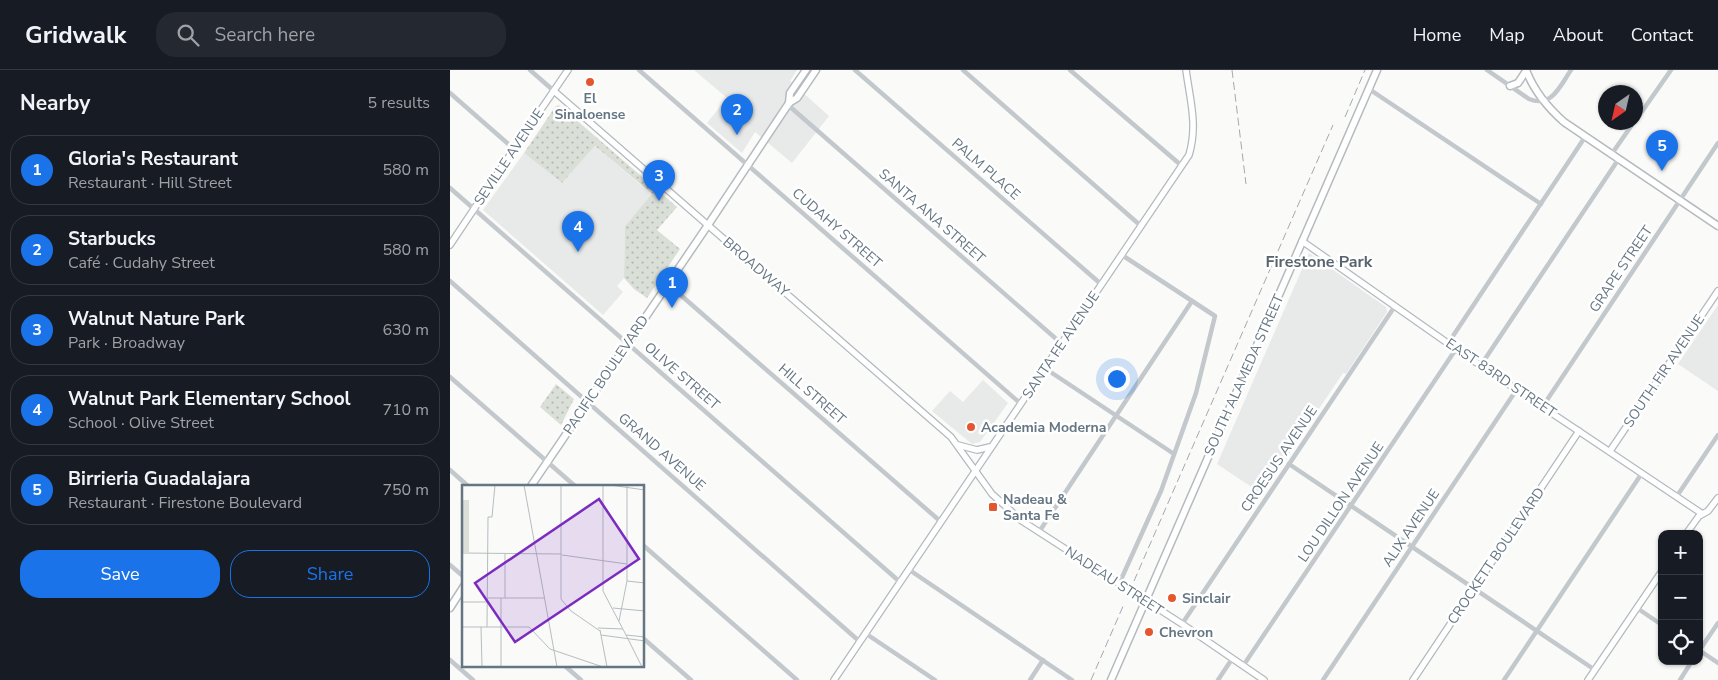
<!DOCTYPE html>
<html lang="en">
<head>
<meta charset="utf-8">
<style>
  :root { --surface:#171b24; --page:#242831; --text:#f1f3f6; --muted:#9ea1a6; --line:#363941; --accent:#1a73e8 }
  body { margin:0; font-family:"Nunito Sans",sans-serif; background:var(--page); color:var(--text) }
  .controls { position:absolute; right:15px; bottom:15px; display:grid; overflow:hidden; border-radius:10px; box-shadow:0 1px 4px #0004 }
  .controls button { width:45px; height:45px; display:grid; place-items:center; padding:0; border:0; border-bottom:1px solid var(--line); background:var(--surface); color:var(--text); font:25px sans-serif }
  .compass { position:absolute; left:1148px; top:15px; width:45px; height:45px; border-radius:50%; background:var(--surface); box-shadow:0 1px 4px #0004; rotate:214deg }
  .you { position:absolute; left:666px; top:308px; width:18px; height:18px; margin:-12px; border:4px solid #fff; border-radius:50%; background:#1a73e8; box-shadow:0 0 0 8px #1a73e833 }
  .badge { display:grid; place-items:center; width:32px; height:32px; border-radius:50%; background:var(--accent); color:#fff; font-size:16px; font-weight:700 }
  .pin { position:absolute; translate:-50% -41px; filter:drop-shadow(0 1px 2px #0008) }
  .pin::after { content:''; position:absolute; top:26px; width:18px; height:15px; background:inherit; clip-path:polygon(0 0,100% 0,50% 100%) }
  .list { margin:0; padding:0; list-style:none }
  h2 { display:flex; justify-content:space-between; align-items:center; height:65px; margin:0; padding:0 20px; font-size:21px }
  h2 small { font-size:16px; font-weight:400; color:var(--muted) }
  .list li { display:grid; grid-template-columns:32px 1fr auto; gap:15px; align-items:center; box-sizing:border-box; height:70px; margin:0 10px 10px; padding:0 10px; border:1px solid var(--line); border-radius:20px }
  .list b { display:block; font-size:19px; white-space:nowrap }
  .list p { margin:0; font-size:16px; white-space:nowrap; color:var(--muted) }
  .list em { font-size:16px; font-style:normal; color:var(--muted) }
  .actions { display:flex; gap:10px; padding:15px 20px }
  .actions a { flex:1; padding:11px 0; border:1px solid var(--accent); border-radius:20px; text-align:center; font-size:18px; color:var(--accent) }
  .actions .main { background:var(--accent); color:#fff }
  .icon { flex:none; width:28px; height:28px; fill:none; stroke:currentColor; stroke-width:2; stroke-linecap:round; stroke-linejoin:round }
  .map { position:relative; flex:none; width:1268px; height:610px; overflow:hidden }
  header { display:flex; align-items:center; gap:30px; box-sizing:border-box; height:70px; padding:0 25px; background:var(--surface); border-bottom:1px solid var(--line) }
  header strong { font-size:24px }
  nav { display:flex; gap:28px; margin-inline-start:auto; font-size:18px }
  .search { width:350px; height:45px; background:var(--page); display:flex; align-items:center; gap:12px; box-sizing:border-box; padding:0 18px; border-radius:20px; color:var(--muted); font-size:19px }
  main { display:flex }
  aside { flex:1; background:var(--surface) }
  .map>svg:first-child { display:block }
  .built { fill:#e8e9e9 }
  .park { fill:url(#park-dots) }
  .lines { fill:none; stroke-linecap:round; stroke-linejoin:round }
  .secondary-casing { stroke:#b3babf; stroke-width:8 }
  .primary-casing { stroke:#b5babe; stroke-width:9 }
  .street { stroke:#c3c8cc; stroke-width:4.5 }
  .secondary { stroke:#fff; stroke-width:5.5 }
  .primary { stroke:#fff; stroke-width:6 }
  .rail { stroke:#a2aab0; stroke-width:1; stroke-dasharray:8 4; stroke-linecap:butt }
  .poi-dot { fill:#e4572e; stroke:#fff; stroke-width:2 }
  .labels { text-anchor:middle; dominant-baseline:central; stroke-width:5; stroke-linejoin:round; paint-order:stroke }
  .poi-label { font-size:14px; font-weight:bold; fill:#657683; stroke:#fff; text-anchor:start }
  .street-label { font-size:14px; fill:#657683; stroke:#fff }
  .quarter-label { font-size:16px; font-weight:bold; fill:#57646e; stroke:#fff }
  .inset-road { fill:none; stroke:#b5bdc2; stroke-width:1 }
  .view { fill:#7b2cbf; fill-opacity:0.15; stroke:#7b2cbf; stroke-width:2.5 }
  .inset-edge { fill:none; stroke:#657683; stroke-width:2.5 }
</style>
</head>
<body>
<header>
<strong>Gridwalk</strong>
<div class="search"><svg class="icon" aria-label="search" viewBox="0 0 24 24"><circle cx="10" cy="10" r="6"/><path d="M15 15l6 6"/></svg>Search here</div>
<nav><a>Home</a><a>Map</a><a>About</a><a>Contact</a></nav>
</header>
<main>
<aside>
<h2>Nearby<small>5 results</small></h2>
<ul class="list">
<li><span class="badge">1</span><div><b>Gloria's Restaurant</b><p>Restaurant · Hill Street</p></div><em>580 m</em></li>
<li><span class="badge">2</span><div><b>Starbucks</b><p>Café · Cudahy Street</p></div><em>580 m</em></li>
<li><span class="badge">3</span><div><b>Walnut Nature Park</b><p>Park · Broadway</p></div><em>630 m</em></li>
<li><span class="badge">4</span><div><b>Walnut Park Elementary School</b><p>School · Olive Street</p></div><em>710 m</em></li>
<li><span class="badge">5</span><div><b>Birrieria Guadalajara</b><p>Restaurant · Firestone Boulevard</p></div><em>750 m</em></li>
</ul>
<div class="actions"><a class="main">Save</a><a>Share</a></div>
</aside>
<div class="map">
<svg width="1268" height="610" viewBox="0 0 1268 610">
  <defs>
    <pattern id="park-dots" width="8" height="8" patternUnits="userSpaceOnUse" patternTransform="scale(1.25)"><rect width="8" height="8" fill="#dadfd7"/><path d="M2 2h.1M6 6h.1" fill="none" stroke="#b4b9b4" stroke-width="1.8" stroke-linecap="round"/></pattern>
  </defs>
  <rect width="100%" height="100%" fill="#fafaf8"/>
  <!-- built -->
  <g class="built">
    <path d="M244 0H347L340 11 379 46 342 93 305 62 292 83 257 53 277 28Z"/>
    <path d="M145 76 202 125 175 156 174 208 167 216 173 222 153 245 33 140 74 83 112 113Z"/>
    <path d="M859 183 936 237 937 242 896 304 893 303 812 424 767 394Z"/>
    <path d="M1268 235V321L1228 294Z"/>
    <path d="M533 310 558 333 530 372 522 374 482 341 500 321 513 332Z"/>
  </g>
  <!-- park -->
  <g class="park">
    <path d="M109 35 227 137 207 160 230 179 197 228 184 219 174 208 175 156 202 124 145 76 112 113 74 83 105 37Z"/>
    <path d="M106 314 124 329 111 355 90 337Z"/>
  </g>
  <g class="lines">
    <defs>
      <g id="secondary">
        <path d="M104 21 501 367 542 424 572 451 732 554 814 610"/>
        <path d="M852 171 1006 279 1251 443"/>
        <path d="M0 175 64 79 118 0"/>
        <path d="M508 375 527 380 540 377"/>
        <path d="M1160 381 1268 221"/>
        <path d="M1236 464 1249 446 1258 441 1268 428"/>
        <path d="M384 610 739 85C748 55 740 30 736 0"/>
        <path d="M963 610 1129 361"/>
        <path d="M1138 610 1212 501"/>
      </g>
      <g id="primary">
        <path d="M1076 0C1084 21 1097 37 1114 52L1268 156"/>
        <path d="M1060 16 1068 13 1076 1"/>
        <path d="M339 33 347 28 366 0"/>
        <path d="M81 416 258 155 339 33 340 23 356 0"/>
        <path d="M0 538 14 516"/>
        <path d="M661 610 927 0"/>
      </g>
    </defs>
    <!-- secondary casing -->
    <use href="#secondary" class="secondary-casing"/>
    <!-- primary casing -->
    <use href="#primary" class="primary-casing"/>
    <!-- street -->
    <g class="street">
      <path d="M80 0 104 21"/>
      <path d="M189 0 571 334"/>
      <path d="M405 0 652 215"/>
      <path d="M513 0 691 156"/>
      <path d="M620 0 732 96"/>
      <path d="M1037 0 1079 29C1102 38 1110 16 1121 0"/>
      <path d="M919 19 1091 134"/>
      <path d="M0 23 64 79"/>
      <path d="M338 35 612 274"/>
      <path d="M1186 50 1221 0"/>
      <path d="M1161 85 1184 52"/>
      <path d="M0 118 450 512"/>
      <path d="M0 211 409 571"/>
      <path d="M218 214 490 451"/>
      <path d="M999 272 1135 67"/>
      <path d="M1031 295 1168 90"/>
      <path d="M596 299 724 384"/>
      <path d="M0 307 125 416"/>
      <path d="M1093 336 1268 73"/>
      <path d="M839 394 1145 600"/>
      <path d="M0 400 18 416"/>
      <path d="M1227 426 1268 365"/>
      <path d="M589 462 742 231"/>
      <path d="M194 476 347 610"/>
      <path d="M0 495 14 507"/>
      <path d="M458 499 622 610"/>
      <path d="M669 514 711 421 746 323 765 246 672 185"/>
      <path d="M1187 538 1212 555"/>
      <path d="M732 554 945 236"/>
      <path d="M415 563 485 610"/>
      <path d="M194 569 241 610"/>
      <path d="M1249 580 1268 593"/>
      <path d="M1249 581 1268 553"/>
      <path d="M0 590 23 610"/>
      <path d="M115 596 131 610"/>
      <path d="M793 596 1006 279"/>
      <path d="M580 610 593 590"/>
      <path d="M768 610 782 589"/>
      <path d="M873 610 1067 319"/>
      <path d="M1054 610 1192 403"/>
      <path d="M1230 610 1242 591"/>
    </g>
    <!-- secondary -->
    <use href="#secondary" class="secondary"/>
    <!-- primary -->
    <use href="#primary" class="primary"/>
    <!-- rail -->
    <g class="rail">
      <path d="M782 0 796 114"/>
      <path d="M895 47 915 0"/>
      <path d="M684 511 883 55"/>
      <path d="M641 610 674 534"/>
    </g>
  </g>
  <!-- markers -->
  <g class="poi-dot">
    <circle cx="140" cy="12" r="5"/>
    <circle cx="521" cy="357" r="5"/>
    <rect x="538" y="432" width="10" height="10" rx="2.5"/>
    <circle cx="722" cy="528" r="5"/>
    <circle cx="699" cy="562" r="5"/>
  </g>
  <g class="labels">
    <!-- poi labels -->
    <g class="poi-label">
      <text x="140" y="28" text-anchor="middle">El<tspan x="140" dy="16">Sinaloense</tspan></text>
      <text x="531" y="357">Academia Moderna</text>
      <text x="553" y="429">Nadeau &amp;<tspan x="553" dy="16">Santa Fe</tspan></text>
      <text x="732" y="528">Sinclair</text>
      <text x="709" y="562">Chevron</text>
    </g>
    <!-- street labels -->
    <g class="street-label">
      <text transform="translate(59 87) rotate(-56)">SEVILLE AVENUE</text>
      <text transform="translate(536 99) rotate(41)">PALM PLACE</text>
      <text transform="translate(482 146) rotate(41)">SANTA ANA STREET</text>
      <text transform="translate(387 158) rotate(41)">CUDAHY STREET</text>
      <text transform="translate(306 197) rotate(41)">BROADWAY</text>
      <text transform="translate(1171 199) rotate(-56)">GRAPE STREET</text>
      <text transform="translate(611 275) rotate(-56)">SANTA FE AVENUE</text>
      <text transform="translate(1214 301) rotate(-56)">SOUTH FIR AVENUE</text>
      <text transform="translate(156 305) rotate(-56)">PACIFIC BOULEVARD</text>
      <text transform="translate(794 305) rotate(-66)">SOUTH ALAMEDA STREET</text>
      <text transform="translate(232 306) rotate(41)">OLIVE STREET</text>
      <text transform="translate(1051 308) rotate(34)">EAST 83RD STREET</text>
      <text transform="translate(362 324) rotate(41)">HILL STREET</text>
      <text transform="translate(212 382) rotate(41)">GRAND AVENUE</text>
      <text transform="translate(829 389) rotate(-56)">CROESUS AVENUE</text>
      <text transform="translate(891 432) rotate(-56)">LOU DILLON AVENUE</text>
      <text transform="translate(961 458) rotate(-56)">ALIX AVENUE</text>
      <text transform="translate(1046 486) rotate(-56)">CROCKETT BOULEVARD</text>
      <text transform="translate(664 511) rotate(33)">NADEAU STREET</text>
    </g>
    <!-- quarter labels -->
    <g class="quarter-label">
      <text x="869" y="192">Firestone Park</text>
    </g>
  </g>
  <!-- overview -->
  <g transform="translate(12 415)">
    <rect width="182" height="182" fill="#fafaf8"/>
    <path d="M0 15H7V67H0Z" fill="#dadfd7"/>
    <path class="inset-road" d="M62 0 95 182M99 0V114L109 126 138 146M141 0V106L164 150M148 0 183 5M0 68 99 69M43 69V113M100 70 165 79M165 96 183 98M26 113H82M39 113V182M0 117H25M151 123 183 126M157 136 165 96V0M0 142H67L88 164 141 182M19 142 20 182M25 142 26 32H30L33 0M136 143 161 144M138 145 145 182M139 150 183 156M164 150 183 152M164 150 180 182"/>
    <path class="view" d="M137 14 177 74 53 157 13 98Z"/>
    <rect width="182" height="182" class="inset-edge"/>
  </g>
</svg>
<div class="controls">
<button>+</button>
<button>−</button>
<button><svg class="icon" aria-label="locate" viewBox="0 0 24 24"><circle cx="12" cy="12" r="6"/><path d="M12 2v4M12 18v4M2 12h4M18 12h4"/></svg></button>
</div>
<svg class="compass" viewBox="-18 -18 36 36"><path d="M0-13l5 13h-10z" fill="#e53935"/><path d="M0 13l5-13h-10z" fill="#9ea1a6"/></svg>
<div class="you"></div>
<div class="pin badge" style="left:222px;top:238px">1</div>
<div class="pin badge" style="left:287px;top:65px">2</div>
<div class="pin badge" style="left:209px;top:131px">3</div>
<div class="pin badge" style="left:128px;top:182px">4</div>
<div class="pin badge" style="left:1212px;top:101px">5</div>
</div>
</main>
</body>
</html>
